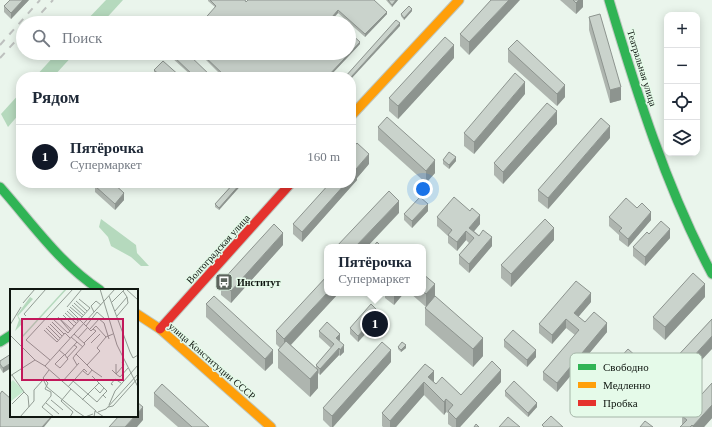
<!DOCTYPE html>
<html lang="ru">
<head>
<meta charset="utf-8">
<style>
  :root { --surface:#fff; --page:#f6f6f7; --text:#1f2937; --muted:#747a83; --line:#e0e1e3; --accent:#111827 }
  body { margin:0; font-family:Georgia,serif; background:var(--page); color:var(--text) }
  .controls { position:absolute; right:12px; top:12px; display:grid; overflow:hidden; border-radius:8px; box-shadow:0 2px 10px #0003 }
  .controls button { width:36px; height:36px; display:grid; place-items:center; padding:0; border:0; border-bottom:1px solid var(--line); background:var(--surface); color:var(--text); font:20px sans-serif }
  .you { position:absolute; left:423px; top:189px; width:14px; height:14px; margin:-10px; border:3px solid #fff; border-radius:50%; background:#1a73e8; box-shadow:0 0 0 6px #1a73e833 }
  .badge { display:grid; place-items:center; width:26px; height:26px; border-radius:50%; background:var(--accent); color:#fff; font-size:13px; font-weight:700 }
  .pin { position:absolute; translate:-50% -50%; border:2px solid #fff; box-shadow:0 1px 4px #0006 }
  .popup { position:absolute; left:324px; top:244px; width:102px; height:52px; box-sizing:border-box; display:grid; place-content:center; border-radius:8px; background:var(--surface); filter:drop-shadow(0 1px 3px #0005); font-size:13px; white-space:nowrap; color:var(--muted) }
  .popup b { font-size:15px; color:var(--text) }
  .popup::after { content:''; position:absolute; left:50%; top:100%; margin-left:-8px; border:8px solid transparent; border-top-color:var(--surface) }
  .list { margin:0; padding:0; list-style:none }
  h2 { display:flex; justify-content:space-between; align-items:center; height:52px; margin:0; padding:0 16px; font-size:17px }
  h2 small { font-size:13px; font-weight:400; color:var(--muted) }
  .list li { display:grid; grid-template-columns:26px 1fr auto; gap:12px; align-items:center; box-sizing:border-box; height:64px; padding:0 16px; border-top:1px solid var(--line) }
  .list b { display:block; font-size:15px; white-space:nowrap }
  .list p { margin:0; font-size:13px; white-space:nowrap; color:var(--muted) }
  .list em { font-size:13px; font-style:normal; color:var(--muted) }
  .icon { flex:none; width:22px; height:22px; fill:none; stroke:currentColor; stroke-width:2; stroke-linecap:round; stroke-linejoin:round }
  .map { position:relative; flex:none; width:712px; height:427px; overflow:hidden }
  .search { position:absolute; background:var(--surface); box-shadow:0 2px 10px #0003; left:16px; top:16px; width:340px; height:44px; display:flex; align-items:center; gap:10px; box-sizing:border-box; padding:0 14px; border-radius:22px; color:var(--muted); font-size:15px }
  .panel { position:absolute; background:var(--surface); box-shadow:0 2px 10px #0003; left:16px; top:72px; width:340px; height:116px; border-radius:16px }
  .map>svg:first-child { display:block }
  .forest { fill:#b5d9bd }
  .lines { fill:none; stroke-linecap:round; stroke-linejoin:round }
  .fast-casing { stroke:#bfc8c1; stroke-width:11 }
  .slow-casing { stroke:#bfc8c1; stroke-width:11 }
  .jam-casing { stroke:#bfc8c1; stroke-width:11 }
  .fast { stroke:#30b455; stroke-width:9 }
  .slow { stroke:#ff9f0a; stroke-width:9 }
  .jam { stroke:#e5322d; stroke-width:9 }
  .rail { stroke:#bdc0be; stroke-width:2; stroke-dasharray:7 7; stroke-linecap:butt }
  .wall { fill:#aeb5af }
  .shaded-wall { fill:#8d948f }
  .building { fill:#cad3cc; stroke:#8d948f }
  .labels { text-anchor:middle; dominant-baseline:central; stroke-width:3; stroke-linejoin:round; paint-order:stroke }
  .street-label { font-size:10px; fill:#0f1610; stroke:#e5fae9 }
  .poi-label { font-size:10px; font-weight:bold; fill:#0f1610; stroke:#e5fae9; text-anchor:start }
  .inset-road { fill:none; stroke:#929c94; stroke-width:1 }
  .view { fill:#c2185b; fill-opacity:0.15; stroke:#c2185b; stroke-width:2 }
  .inset-edge { fill:none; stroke:#0f1610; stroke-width:2 }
  .key { fill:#e5fae9; stroke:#a5b6a8; stroke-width:1 }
  .key-label { font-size:11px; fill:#0f1610 }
</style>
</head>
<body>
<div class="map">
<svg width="712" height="427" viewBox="0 0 712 427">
  <rect width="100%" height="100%" fill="#eaf5ec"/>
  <!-- forest -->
  <g class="forest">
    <path d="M106 0H123L102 23H84Z"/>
    <path d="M57 53H75L53 77H35Z"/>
    <path d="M21 92V112L8 127 1 114Z"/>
    <path d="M101 219 136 245 137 253 149 266H141L131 257 111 246 108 237 99 227Z"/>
  </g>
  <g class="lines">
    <defs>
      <g id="fast">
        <path d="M609 0C637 94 666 187 712 274"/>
        <path d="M0 187C32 223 59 263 100 290"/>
        <path d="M0 342 11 335"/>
      </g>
      <g id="slow">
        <path d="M351 116 459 0"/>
        <path d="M137 314 160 329 271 427"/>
      </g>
      <path id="jam" d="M160 329 291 183"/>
    </defs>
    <!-- fast casing -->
    <use href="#fast" class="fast-casing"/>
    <!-- slow casing -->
    <use href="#slow" class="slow-casing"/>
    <!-- jam casing -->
    <use href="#jam" class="jam-casing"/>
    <!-- fast -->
    <use href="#fast" class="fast"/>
    <!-- slow -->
    <use href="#slow" class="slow"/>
    <!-- jam -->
    <use href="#jam" class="jam"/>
    <!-- rail -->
    <g class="rail">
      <path d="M32 23 53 0"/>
      <path d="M0 45 40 0"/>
      <path d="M0 58 23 33"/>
    </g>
  </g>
  <!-- wall -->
  <g class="wall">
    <path d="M29 0 11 19 4 12V6Z"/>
    <path d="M208 0H245L246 2 387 14 365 37 338 13 334 18 215 7 208 1Z"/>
    <path d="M386 0H398L392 7Z"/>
    <path d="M491 0 469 55 460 46V34Z"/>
    <path d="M560 0H583V7L576 14Z"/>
    <path d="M412 11 404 20 401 16V14Z"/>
    <path d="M589 17 621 100 610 103 589 30Z"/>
    <path d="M360 44 329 77H223L199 53H349Z"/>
    <path d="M508 49 565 97 557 106 508 62Z"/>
    <path d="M171 54 212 77H193L171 57Z"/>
    <path d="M454 58 398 119 389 111V98Z"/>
    <path d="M154 70 181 77H159L154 72Z"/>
    <path d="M525 94 474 154 464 146V133Z"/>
    <path d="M557 124 503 184 494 175V163Z"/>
    <path d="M378 127 435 173 426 183 378 140Z"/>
    <path d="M610 138 548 209 538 201V190Z"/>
    <path d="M443 160 456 161 449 169 443 164Z"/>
    <path d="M369 164 357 178V180L302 242 293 234V224Z"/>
    <path d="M234 183H243L219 210 215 207V204Z"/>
    <path d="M95 186 124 200 115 210 95 192Z"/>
    <path d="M428 211 412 228 404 220V214Z"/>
    <path d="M437 217 480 224 474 231 492 246 469 273 459 264V255L469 243 466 240 457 251 448 243V236L437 226Z"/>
    <path d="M609 217 651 220 628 247 619 240V235L609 226Z"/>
    <path d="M649 234 670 238 645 266 633 256V247Z"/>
    <path d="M554 240 511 287 501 278V265Z"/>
    <path d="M283 245 231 303 221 295V282Z"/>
    <path d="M423 274 435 297 483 356 473 367 425 325V308L426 307 410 293H423Z"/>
    <path d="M337 293V295L291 345 316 368V365L331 348 319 337V331L340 340 339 341 344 352 340 356 339 355 320 375 318 373V388L310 397 278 368V350L280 348 276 344V331Z"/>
    <path d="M385 293H404L394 305 385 298Z"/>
    <path d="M705 297 665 340 653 329V317Z"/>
    <path d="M591 302 578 317 585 322 607 332 557 392 543 380V372L575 335 566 328 552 344 539 333V324Z"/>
    <path d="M206 304 273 363 265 371 206 317Z"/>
    <path d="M379 319 358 342 350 334V328Z"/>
    <path d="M712 319 681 382 672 374V362Z"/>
    <path d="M504 340 536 357 527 367 504 347Z"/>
    <path d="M398 347 406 348 401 352 398 349Z"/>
    <path d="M11 354 3 373 0 368V361Z"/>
    <path d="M619 359 677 405 668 415 619 372Z"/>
    <path d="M391 362 333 427H330L323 420V408Z"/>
    <path d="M425 364 434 382 436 384 461 395 501 382 460 427H452L448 424V413L446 412 444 415 424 395 396 427H383L382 426V413Z"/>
    <path d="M712 383V418L704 427H680L682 425V416Z"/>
    <path d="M505 391 537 407 528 417 505 396Z"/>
    <path d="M154 393 209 427H178L154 406Z"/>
  </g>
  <!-- shaded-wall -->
  <g class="shaded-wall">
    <path d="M23 0H29L11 19V13Z"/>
    <path d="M396 0H398L392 7V5Z"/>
    <path d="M509 0H520L469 55V42Z"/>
    <path d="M579 0H583V7L576 14V3Z"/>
    <path d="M412 9V11L404 20V18Z"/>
    <path d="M338 10V13L332 19V17Z"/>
    <path d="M387 12V14L365 37V34Z"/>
    <path d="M400 23V26L351 79V77Z"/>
    <path d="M360 42V44L329 77H327Z"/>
    <path d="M454 45V58L398 119V106Z"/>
    <path d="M525 82V94L474 154V142Z"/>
    <path d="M565 85V97L557 106V94Z"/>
    <path d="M621 87V100L610 103V90Z"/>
    <path d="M557 111V124L503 184V172Z"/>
    <path d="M610 126V138L548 209V198Z"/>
    <path d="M369 154V164L357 178V180L302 242V232L346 183H351V177L356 169Z"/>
    <path d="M456 157V161L449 169V165Z"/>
    <path d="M435 160V173L426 183V171Z"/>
    <path d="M241 183H243L219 210V208Z"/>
    <path d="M124 193V200L115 210V204Z"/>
    <path d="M399 201V213L367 247H355Z"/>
    <path d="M428 204V211L412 228V221Z"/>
    <path d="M651 212V220L628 247V239Z"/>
    <path d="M480 215V224L471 235 469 228Z"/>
    <path d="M554 228V240L511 287V274Z"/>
    <path d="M670 229V238L645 266V257Z"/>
    <path d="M466 231V240L457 251V242Z"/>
    <path d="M283 233V245L231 303V291Z"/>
    <path d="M492 237V246L469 273V264Z"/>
    <path d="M435 284V297L426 307V294Z"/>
    <path d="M705 284V297L665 340V327Z"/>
    <path d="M327 293H337V295L284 352V339Z"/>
    <path d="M394 293H404L394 305Z"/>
    <path d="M591 293V302L574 322V313Z"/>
    <path d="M379 312V319L358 342V336Z"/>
    <path d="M566 319V328L552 344V335Z"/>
    <path d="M607 323V332L557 392V383Z"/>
    <path d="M340 334V340L336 345V338Z"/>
    <path d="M712 336V349L681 382V370Z"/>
    <path d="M483 338V356L473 367V349Z"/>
    <path d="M344 345V352L340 356V350Z"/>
    <path d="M406 345V348L401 352V350Z"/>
    <path d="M339 348V355L320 375V369Z"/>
    <path d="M273 350V363L265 371V359Z"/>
    <path d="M391 350V362L333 427H332V416Z"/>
    <path d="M536 350V357L527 367V360Z"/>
    <path d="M11 363V368L3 373V368Z"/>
    <path d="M318 370V388L310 397V379Z"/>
    <path d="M501 370V382L460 427H456V419Z"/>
    <path d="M434 371V384L428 377Z"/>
    <path d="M424 382V395L396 427H390V421Z"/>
    <path d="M677 393V405L668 415V403Z"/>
    <path d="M446 399V412L444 415V402Z"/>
    <path d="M537 403V407L528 417V413Z"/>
    <path d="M712 405V418L704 427H693V426Z"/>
    <path d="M143 407V420L137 427H125L135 416H137V414Z"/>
    <path d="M52 416H53L44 427H42Z"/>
  </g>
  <!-- building -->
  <g class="building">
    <path d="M10 0H23L11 13 4 6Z"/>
    <path d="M210 0H245L246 2 248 0H374L387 12 365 34 338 10 332 17 339 23H201L216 6Z"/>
    <path d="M388 0H396L392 5Z"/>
    <path d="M491 0H509L469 42 460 34Z"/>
    <path d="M573 0H579L576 3Z"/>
    <path d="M409 6 412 9 404 18 401 14Z"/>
    <path d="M600 14 621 87 610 90 589 17Z"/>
    <path d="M396 20 400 23 351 77H345Z"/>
    <path d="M349 32 360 42 327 77H226L201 53H349Z"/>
    <path d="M445 37 454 45 398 106 389 98Z"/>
    <path d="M517 40 565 85 557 94 508 49Z"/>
    <path d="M173 53H187L212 77H195L171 54Z"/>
    <path d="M163 61 181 77H162L154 70Z"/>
    <path d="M515 73 525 82 474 142 464 133Z"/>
    <path d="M547 103 557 111 503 172 494 163Z"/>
    <path d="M387 117 435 160 426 171 378 127Z"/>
    <path d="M601 118 610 126 548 198 538 190Z"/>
    <path d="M357 143 369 154 356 169 357 170 351 177V150Z"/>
    <path d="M449 152 456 157 449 165 443 160Z"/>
    <path d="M97 183H113L124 193 115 204 95 186Z"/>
    <path d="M234 183H241L219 208 215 204Z"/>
    <path d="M330 183H346L302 232 293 224Z"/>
    <path d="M389 191 399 201 355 247H336Z"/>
    <path d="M420 197 428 204 412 221 404 214Z"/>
    <path d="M454 197 470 211 472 208 480 215 469 228 479 236 483 230 492 237 469 264 459 255 474 238 466 231 457 242 448 235 452 230 437 217Z"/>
    <path d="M626 198 637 208 642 203 651 212 628 239 619 231 622 228 609 217Z"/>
    <path d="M545 219 554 228 511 274 501 265Z"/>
    <path d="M661 221 670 229 645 257 633 247 647 232 649 234Z"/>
    <path d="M274 224 283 233 231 291 221 282Z"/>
    <path d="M377 242 382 247H373Z"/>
    <path d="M693 273 705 284 665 327 653 317Z"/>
    <path d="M423 274 435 284 426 294 423 291Z"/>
    <path d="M327 276V293L284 339 276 331Z"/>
    <path d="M576 281 591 293 574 313 585 322 594 312 607 323 557 383 543 372 579 330 566 319 552 335 539 324Z"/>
    <path d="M214 296 273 350 265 359 206 304Z"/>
    <path d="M435 296 483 338 473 349 425 308Z"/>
    <path d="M371 304 379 312 358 336 350 328Z"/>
    <path d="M712 319V336L681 370 672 362Z"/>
    <path d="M327 322 340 334 336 338 344 345 340 350 339 348 320 369 316 365 334 344 319 331Z"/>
    <path d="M513 330 536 350 527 360 504 340Z"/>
    <path d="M286 341 318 370 310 379 278 350Z"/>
    <path d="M382 342 391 350 332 416 323 408Z"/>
    <path d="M402 342 406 345 401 350 398 347Z"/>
    <path d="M628 349 677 393 668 403 619 359Z"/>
    <path d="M11 354V363L3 368 0 364V361Z"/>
    <path d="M492 361 501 370 456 419 448 411 453 405 446 399 444 402 424 382 390 421 382 413 425 364 434 371 428 377 436 384 442 377 461 395Z"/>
    <path d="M514 381 537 403 528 413 505 391Z"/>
    <path d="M712 383V405L693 426 692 425 690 427H680L687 420 682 416Z"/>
    <path d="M162 384 209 427H192L154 393Z"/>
    <path d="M2 391 11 399V416H52L42 427H0V394Z"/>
    <path d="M137 402 143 407 137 414Z"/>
    <path d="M119 416H135L125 427H109Z"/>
    <path d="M551 416 563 427H544L542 425Z"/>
    <path d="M508 417 520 427H499Z"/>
    <path d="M645 421 653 427H640Z"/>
    <path d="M476 424 479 427H474Z"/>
  </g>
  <!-- icons -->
  <defs>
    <symbol id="bus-square" viewBox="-11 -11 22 22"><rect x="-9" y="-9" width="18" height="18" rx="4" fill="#5c645d" stroke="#e5fae9"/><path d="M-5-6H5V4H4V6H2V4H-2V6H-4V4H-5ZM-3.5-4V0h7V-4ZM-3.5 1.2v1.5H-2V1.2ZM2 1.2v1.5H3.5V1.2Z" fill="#fff"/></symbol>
  </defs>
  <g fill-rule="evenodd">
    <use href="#bus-square" x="214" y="272" width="20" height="20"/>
  </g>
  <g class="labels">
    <!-- street labels -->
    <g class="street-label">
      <text transform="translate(642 68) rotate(73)">Театральная улица</text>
      <text transform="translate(218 249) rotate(-48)">Волгоградская улица</text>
      <text transform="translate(212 361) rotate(41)">улица Конституции СССР</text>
    </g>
    <!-- poi labels -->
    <g class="poi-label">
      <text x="237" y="282">Институт</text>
    </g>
  </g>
  <!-- overview -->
  <g transform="translate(10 289)">
    <rect width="128" height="128" fill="#eaf5ec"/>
    <path d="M3 91 14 102 0 113V94Z" fill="#c5eace"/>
    <path d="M55 0H57L13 48 12 47ZM20 8 23 10 8 27 13 34 5 42 9 31 7 26Z" fill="#b5d9bd"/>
    <path class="inset-road" d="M90 0 107 56 128 98M116 0 128 11M99 7 120 63 123 69 128 66M66 12 77 22M102 13 115 0M13 14 25 0M64 14 75 24M62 16 73 26M57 18 72 0M60 18 72 28M59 20 81 42 86 37 96 48 103 45M57 22 68 32M105 22 117 8 113 2M84 23 81 17 86 12 91 16M55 24 66 34M53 26 64 37M16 27 14 25 36 0M107 27 118 14 117 8M48 28 60 42M43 30 58 44 80 19 69 10M50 30 61 40M42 33 54 45M40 35 52 47M0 36 11 18M38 37 50 49M76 37 87 23 95 30M36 39 48 51M80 40 89 30 94 34 99 50M34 41 47 53 55 44 60 49M64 45 75 55 66 65 82 81M0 46 25 71M61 48 73 58M68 49 78 38M74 54 86 42 83 40M81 54 90 45M49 61 55 66 67 53M66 65 63 69 67 76M54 66 45 75 50 79 58 70 55 66M57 69 67 58 64 56M40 71 16 51 63 0M106 75V85L110 88 118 79M77 76 90 62 87 59 96 48M35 77 86 122M39 81 33 89 38 94 35 100 41 103V107L32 118 44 128M102 81 106 85 114 76 112 73M73 82 78 86 82 81 92 88M2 86 14 103 2 115M0 87 25 71 35 77 105 0M82 87 97 102 93 106 96 109M33 90 37 98 66 122 75 128 83 125M63 92 87 113 93 106M52 93 69 74M103 96 101 95 105 90 111 94M58 98 74 80 77 83M85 99 90 104 94 99M14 103 18 107 19 118M41 111 53 121M72 111 89 94M36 114 49 125M99 116 105 102 128 76M98 118 103 117 128 89M88 123 96 120 128 85M10 128 24 112V101L33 91M60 128 63 123 51 112 61 100M84 128 85 122 94 128"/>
    <path class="view" d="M12 30H113V91H12Z"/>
    <rect width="128" height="128" class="inset-edge"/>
  </g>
  <!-- legend -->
  <rect x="570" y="353" width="132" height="64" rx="6" class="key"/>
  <rect x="578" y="364" width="18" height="6" fill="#30b455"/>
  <rect x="578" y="382" width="18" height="6" fill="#ff9f0a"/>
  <rect x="578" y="400" width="18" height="6" fill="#e5322d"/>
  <g class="key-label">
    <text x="603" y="371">Свободно</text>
    <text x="603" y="389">Медленно</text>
    <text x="603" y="407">Пробка</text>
  </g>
</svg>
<div class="controls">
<button>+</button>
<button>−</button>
<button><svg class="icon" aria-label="locate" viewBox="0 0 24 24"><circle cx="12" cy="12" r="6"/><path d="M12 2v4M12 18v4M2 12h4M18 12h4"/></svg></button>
<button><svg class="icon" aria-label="layers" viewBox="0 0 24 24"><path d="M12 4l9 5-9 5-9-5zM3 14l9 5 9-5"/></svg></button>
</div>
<div class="you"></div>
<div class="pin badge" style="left:375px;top:324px">1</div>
<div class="popup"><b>Пятёрочка</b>Супермаркет</div>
<div class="search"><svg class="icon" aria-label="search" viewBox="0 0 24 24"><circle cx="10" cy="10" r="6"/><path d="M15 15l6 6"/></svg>Поиск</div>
<section class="panel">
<h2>Рядом<small></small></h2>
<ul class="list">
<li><span class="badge">1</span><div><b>Пятёрочка</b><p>Супермаркет</p></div><em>160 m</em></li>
</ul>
</section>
</div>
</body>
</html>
